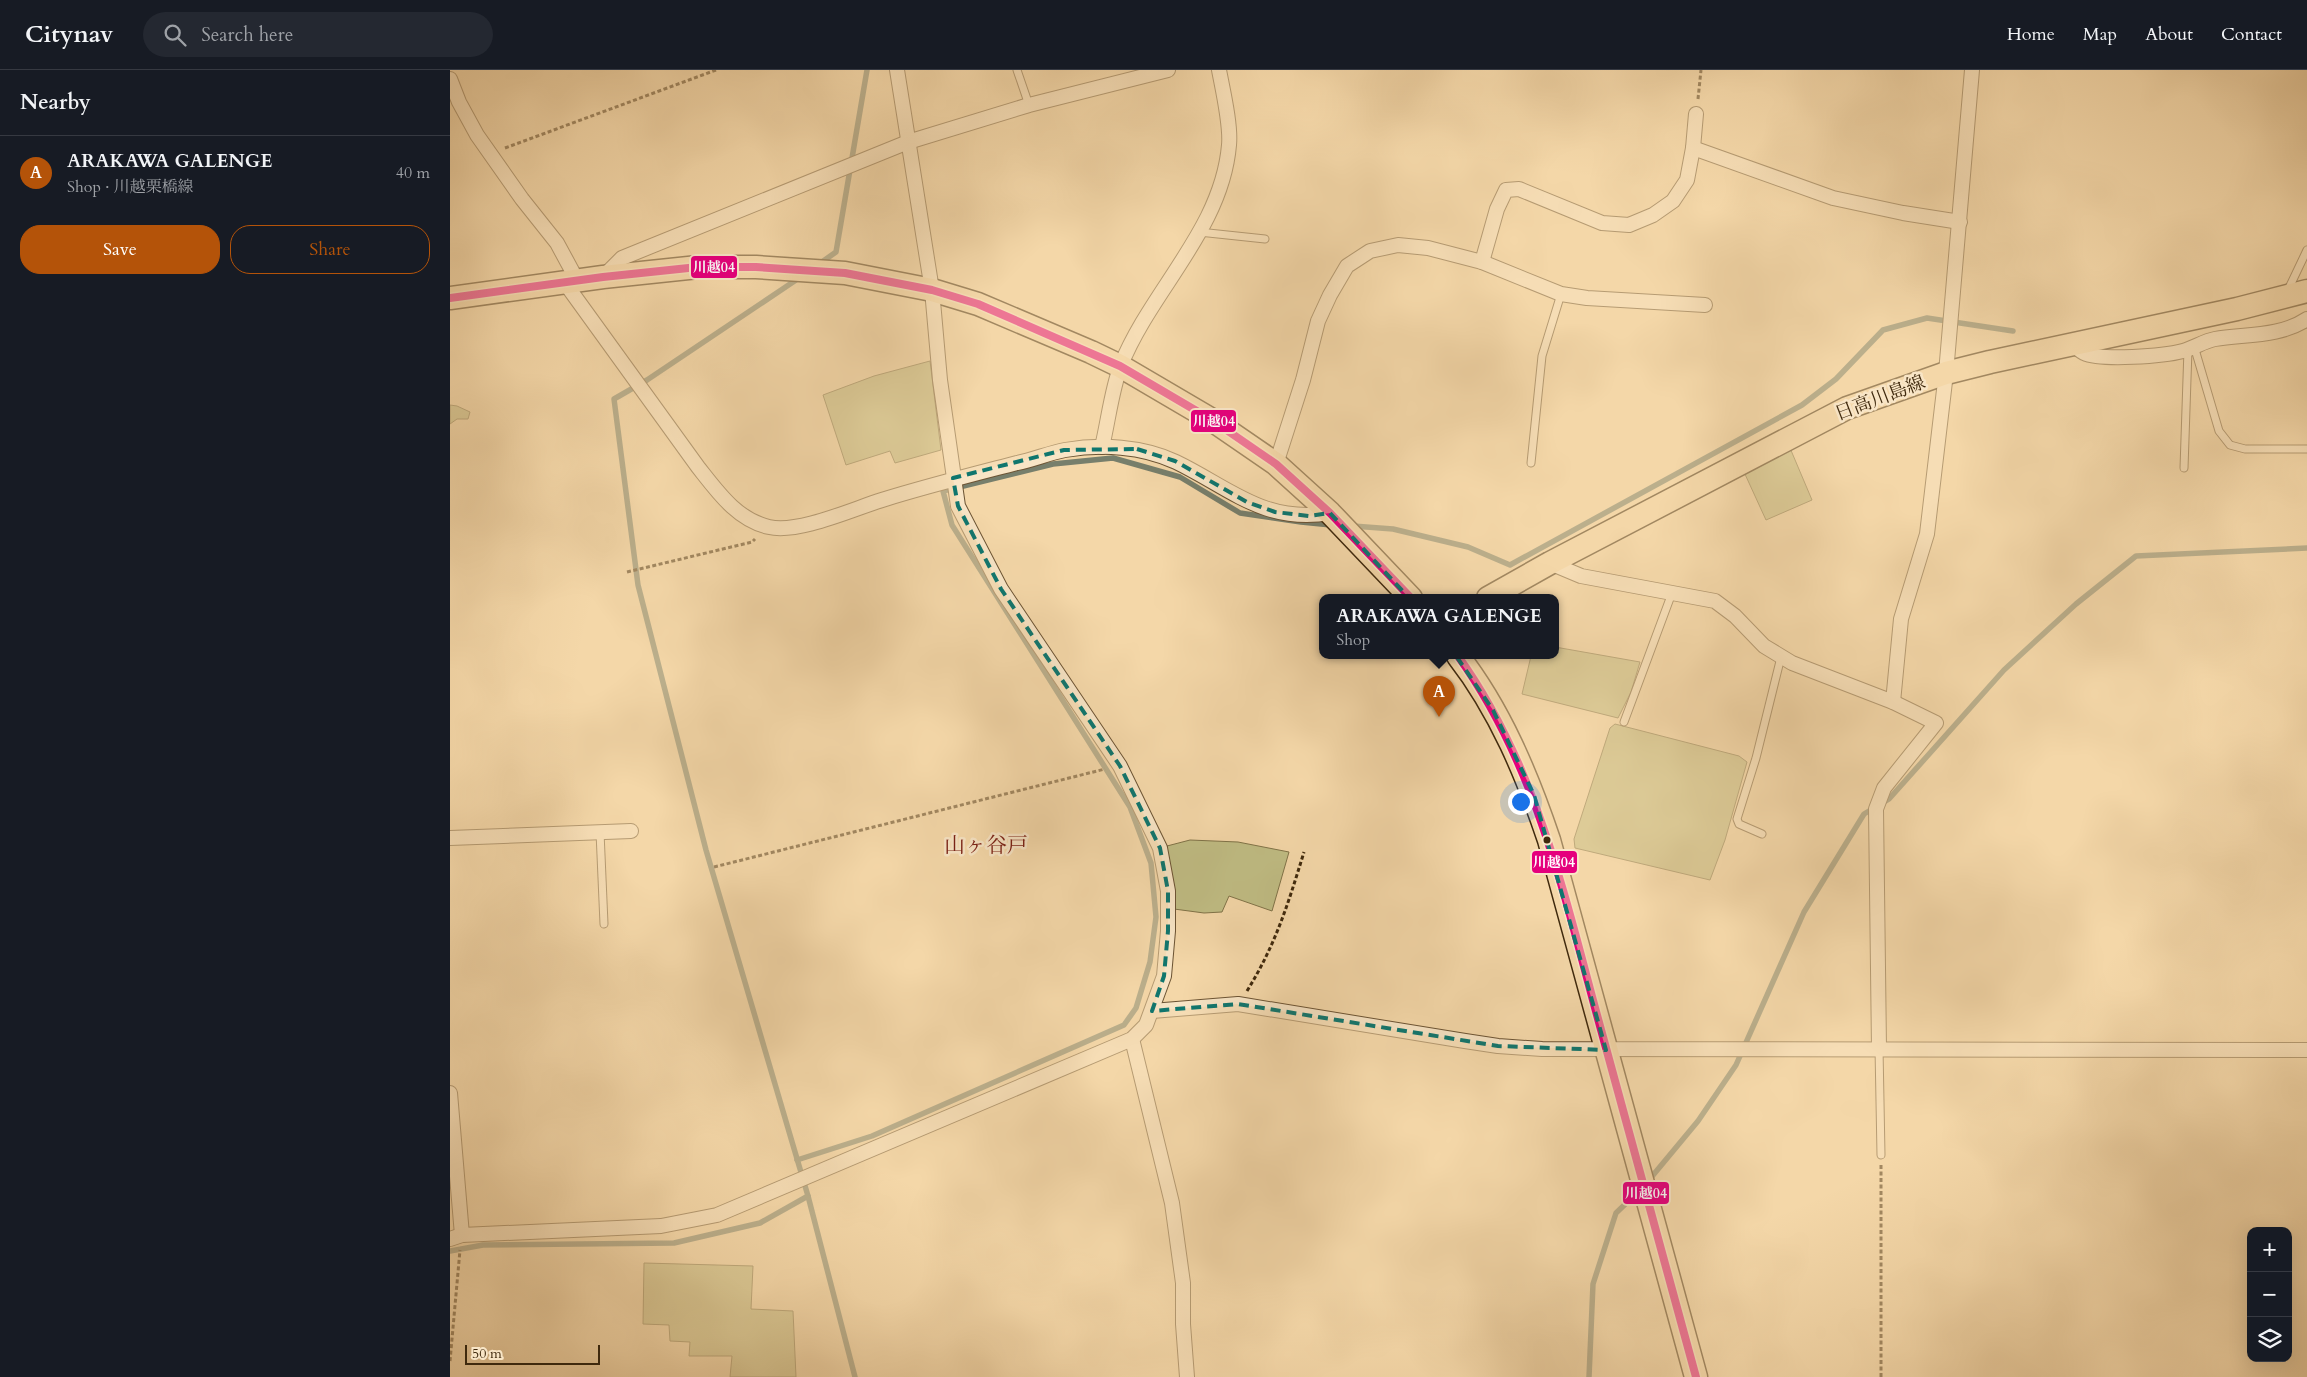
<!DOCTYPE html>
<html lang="en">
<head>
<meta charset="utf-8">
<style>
  :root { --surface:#171b24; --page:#242831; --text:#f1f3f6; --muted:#9ea1a6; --line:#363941; --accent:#b45309 }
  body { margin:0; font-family:Cardo,"Noto Serif JP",serif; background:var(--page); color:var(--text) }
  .controls { position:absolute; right:15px; bottom:15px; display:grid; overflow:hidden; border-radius:10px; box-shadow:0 5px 20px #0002 }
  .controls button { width:45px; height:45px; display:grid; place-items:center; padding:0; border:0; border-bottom:1px solid var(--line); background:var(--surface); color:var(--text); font:25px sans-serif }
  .scale { position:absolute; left:15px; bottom:12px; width:135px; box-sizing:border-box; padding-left:5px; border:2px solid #3f290d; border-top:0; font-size:14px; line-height:18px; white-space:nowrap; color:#3f290d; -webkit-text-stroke:4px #f8e5c6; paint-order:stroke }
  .you { position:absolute; left:1070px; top:731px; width:18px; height:18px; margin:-12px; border:4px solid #fff; border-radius:50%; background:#1a73e8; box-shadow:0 0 0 8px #1a73e833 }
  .badge { display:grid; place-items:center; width:32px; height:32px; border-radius:50%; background:var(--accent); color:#fff; font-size:16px; font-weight:700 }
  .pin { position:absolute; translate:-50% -41px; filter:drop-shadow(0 1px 2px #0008) }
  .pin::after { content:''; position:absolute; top:26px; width:18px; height:15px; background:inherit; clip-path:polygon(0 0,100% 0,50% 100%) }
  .popup { position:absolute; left:869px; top:524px; width:240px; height:65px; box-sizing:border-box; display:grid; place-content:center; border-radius:10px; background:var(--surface); filter:drop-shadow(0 1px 4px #0005); font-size:16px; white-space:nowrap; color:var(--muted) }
  .popup b { font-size:19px; color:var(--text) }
  .popup::after { content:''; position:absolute; left:50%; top:100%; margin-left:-10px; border:10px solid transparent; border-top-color:var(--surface) }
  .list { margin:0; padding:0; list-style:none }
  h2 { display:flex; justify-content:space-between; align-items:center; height:65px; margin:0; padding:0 20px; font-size:21px }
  h2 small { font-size:16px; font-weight:400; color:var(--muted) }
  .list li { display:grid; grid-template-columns:32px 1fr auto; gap:15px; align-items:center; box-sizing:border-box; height:75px; padding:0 20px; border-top:1px solid var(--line) }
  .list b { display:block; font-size:19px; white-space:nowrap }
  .list p { margin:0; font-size:16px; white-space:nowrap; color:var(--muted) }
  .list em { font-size:16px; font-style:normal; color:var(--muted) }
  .actions { display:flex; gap:10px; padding:15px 20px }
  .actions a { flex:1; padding:11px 0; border:1px solid var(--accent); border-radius:20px; text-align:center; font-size:18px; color:var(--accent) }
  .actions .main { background:var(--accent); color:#fff }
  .icon { flex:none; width:28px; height:28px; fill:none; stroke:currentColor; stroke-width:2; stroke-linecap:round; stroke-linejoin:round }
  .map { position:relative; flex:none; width:1857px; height:1307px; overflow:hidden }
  header { display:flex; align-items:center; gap:30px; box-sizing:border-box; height:70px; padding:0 25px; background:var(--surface); border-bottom:1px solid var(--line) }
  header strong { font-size:24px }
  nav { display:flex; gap:28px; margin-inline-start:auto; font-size:18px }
  .search { width:350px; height:45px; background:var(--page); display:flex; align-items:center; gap:12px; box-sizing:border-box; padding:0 18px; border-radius:28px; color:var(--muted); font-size:19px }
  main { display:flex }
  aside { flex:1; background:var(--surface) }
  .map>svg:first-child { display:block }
  .green { fill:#c0bd84; stroke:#807348 }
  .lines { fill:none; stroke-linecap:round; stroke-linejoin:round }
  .stream { stroke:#777f6c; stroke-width:5.5 }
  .lane-casing { stroke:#6c5434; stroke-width:9 }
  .street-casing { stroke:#6c5434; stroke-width:16 }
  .primary-casing { stroke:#3f290d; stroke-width:25 }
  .path { stroke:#3f290d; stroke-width:3; stroke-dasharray:4 2.5; stroke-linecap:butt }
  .lane { stroke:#f8e5c6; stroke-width:7 }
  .street { stroke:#f8e5c6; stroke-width:14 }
  .primary { stroke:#f4d7a8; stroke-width:22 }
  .bus-1-casing { stroke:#f8e5c6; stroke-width:11 }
  .bus-1 { stroke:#e5007d; stroke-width:8 }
  .marked { fill:none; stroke:#0f766e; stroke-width:4; stroke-dasharray:10 6; stroke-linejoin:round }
  .bus-dot { fill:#3f290d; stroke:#f8e5c6; stroke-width:2 }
  .labels { text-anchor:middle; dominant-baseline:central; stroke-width:5; stroke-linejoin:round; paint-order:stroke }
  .street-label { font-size:19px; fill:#3f290d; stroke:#f8e5c6 }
  .quarter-label { font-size:21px; fill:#7a1f14; stroke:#f8e5c6 }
  .line-badge { stroke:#f8e5c6; stroke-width:2 }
  .badge-label { font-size:14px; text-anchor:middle; font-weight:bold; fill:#fff }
</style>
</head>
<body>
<header>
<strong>Citynav</strong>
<div class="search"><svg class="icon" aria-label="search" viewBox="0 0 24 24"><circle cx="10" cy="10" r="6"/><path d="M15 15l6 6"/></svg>Search here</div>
<nav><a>Home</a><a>Map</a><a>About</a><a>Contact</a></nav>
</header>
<main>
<aside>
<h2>Nearby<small></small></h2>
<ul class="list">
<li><span class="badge">A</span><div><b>ARAKAWA GALENGE</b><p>Shop · 川越栗橋線</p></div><em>40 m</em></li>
</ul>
<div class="actions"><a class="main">Save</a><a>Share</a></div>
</aside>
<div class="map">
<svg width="1857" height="1307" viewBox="0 0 1857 1307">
  <rect width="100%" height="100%" fill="#f4d7a8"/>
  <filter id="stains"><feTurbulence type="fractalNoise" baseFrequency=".004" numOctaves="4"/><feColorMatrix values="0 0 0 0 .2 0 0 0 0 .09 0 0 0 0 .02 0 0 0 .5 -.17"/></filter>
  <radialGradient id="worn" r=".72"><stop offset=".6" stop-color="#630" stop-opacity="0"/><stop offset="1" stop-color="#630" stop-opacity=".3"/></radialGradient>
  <!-- green -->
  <g class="green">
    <path d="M480 291 491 380 445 393 440 381 396 395 373 325 424 306Z"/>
    <path d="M0 335 7 336 20 342 18 349H7L0 354Z"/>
    <path d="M1340 378 1362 430 1316 450 1294 402Z"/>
    <path d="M1105 577 1190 592 1181 622 1168 648 1072 624 1081 586H1105Z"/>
    <path d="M1165 654 1289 686 1297 692 1275 770 1260 810 1125 778 1124 769 1160 658Z"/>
    <path d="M740 770 788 772 839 782 822 841 779 826 772 842 754 843 724 839 717 776Z"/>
    <path d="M194 1193 303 1196 301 1239 343 1241 346 1307H280L282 1286H239L240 1272 220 1271 219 1255 193 1254Z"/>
  </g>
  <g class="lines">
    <!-- stream -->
    <g class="stream">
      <path d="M369 194 386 182 417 0"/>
      <path d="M349 208 197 310 164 329 188 515 256 780 358 1126 405 1307"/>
      <path d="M903 456 943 459 1018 477 1060 495 1352 335 1386 309 1433 260 1477 248 1563 261"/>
      <path d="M347 1090 422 1066 674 955 686 938 700 892 706 847 701 793 680 737 502 455 493 421 603 394 663 388 730 407 790 443 851 452 881 455"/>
      <path d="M1199 1110 1248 1051 1286 995 1354 842 1414 744 1439 729 1554 600 1626 534 1686 486 1857 478"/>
      <path d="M0 1181 33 1175 224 1173 310 1153 358 1126"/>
      <path d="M1139 1307 1143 1214 1166 1143 1189 1121"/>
    </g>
    <defs>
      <g id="lane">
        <path d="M567 0 579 35"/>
        <path d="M749 162 815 169"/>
        <path d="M1838 220 1857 180"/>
        <path d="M1744 276 1769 361 1780 375 1795 379H1857"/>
        <path d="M1081 393 1092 286 1111 224"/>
        <path d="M1734 398 1738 279"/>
        <path d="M1174 652 1222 523"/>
        <path d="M150 762 154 854"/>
        <path d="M1312 764 1289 754 1287 749 1306 688 1331 587"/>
        <path d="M1429 978 1431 1085"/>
      </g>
      <g id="street">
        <path d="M0 9 9 32 27 65 72 129 107 173 127 210"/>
        <path d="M1243 78 1383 128 1453 143 1510 152"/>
        <path d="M1032 192 1047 139 1056 120 1069 119 1152 153 1179 155 1203 145 1223 131 1237 110 1243 78 1246 44"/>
        <path d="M154 206 172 188 458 72 579 35 718 0"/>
        <path d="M115 213 248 397C267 421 287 450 319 457 348 464 403 439 432 430 477 416 521 405 567 393 583 390 599 383 615 380 651 374 692 376 726 392 780 418 814 454 880 443"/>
        <path d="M1622 275C1626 277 1630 281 1634 283 1651 291 1714 286 1733 281 1744 278 1754 271 1765 269 1796 264 1830 267 1857 249"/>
        <path d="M652 377C658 352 662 318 671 295 701 220 772 159 779 75 781 55 773 21 769 0"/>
        <path d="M826 394 853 310 868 251 880 225 897 196 920 181 948 175 978 178 1032 192 1111 224 1137 228 1255 235"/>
        <path d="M1100 493 1131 506 1265 531 1285 546 1314 576 1342 593 1443 632 1486 653 1434 718 1426 739 1429 978"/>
        <path d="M1443 632 1451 549 1477 464 1496 303 1522 0"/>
        <path d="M0 768 181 761"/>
        <path d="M702 941 788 934 1015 971 1048 976 1092 979 1857 980"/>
        <path d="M682 969 722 1133 733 1213V1254L737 1307"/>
        <path d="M0 1023 12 1165"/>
        <path d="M0 1169 12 1165 211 1156 267 1145 682 969 696 955 714 906 718 861V821L710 778 670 696 551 519 508 436 490 310 482 220 447 0"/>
      </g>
      <g id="primary">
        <path d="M0 228 153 207 248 197H306L395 203 482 220 528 234 641 282 670 296 762 350 826 394 880 443 961 528"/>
        <path d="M1038 528 1100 493 1397 338 1496 303 1540 292 1787 239 1857 221"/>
        <path d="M1008 586C1050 640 1077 705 1099 770L1246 1307"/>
      </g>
    </defs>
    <!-- lane casing -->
    <use href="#lane" class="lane-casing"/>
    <!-- street casing -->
    <use href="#street" class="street-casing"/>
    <!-- primary casing -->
    <use href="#primary" class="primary-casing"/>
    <!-- path -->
    <g class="path">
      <path d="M1248 29 1251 0"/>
      <path d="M55 78 266 0"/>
      <path d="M177 502 302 472 305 469"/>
      <path d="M264 797 655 699"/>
      <path d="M797 921C826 874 838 834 854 782"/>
      <path d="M0 1291 10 1180"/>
      <path d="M1431 1307V1095"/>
    </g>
    <!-- lane -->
    <use href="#lane" class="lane"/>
    <!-- street -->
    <use href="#street" class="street"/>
    <!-- primary -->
    <use href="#primary" class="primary"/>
    <defs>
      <g id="bus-1">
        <path d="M0 228 153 207 248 197H306L395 203 482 220 528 234 670 296 762 350 826 394 880 443 961 528"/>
        <path d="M1008 586C1085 693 1113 820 1147 945 1180 1065 1213 1186 1246 1307"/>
      </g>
    </defs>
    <!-- bus-1 casing -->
    <use href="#bus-1" class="bus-1-casing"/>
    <!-- bus-1 -->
    <use href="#bus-1" class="bus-1"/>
  </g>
  <!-- marked area -->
  <path d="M0 0H1857V1307H0ZM687 379 725 391 797 432 825 442 859 446 880 443 987 558 1043 640 1084 725 1156 980 1048 976 788 934 702 941 714 906 718 861V821L710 778 670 696 551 519 508 436 503 408 614 380Z" fill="#f4d7a8" fill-opacity=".55" fill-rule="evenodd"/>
  <path class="marked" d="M687 379 725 391 797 432 825 442 859 446 880 443 987 558 1043 640 1084 725 1156 980 1048 976 788 934 702 941 714 906 718 861V821L710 778 670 696 551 519 508 436 503 408 614 380Z"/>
  <!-- markers -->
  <circle class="bus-dot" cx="1097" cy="770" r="4.5"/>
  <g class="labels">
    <!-- street labels -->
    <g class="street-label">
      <text transform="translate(1430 328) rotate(-21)">日高川島線</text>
    </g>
    <!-- quarter labels -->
    <g class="quarter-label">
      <text x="536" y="775">山ヶ谷戸</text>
    </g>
  </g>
  <g class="line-badge">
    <rect x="240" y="185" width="48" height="24" rx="5" fill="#e5007d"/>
    <rect x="740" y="339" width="47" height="24" rx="5" fill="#e5007d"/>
    <rect x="1081" y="780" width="47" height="24" rx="5" fill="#e5007d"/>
    <rect x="1172" y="1111" width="48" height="24" rx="5" fill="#e5007d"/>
  </g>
  <g class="badge-label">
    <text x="264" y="202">川越04</text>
    <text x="764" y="356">川越04</text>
    <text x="1104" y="797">川越04</text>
    <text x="1196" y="1128">川越04</text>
  </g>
  <rect width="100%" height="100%" filter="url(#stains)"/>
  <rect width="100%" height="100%" fill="url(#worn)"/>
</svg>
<div class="controls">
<button>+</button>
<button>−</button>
<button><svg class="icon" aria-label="layers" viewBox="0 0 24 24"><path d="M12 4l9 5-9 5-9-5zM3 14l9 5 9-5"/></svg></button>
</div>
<div class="scale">50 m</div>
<div class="you"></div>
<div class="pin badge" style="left:989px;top:647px">A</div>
<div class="popup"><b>ARAKAWA GALENGE</b>Shop</div>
</div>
</main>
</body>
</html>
